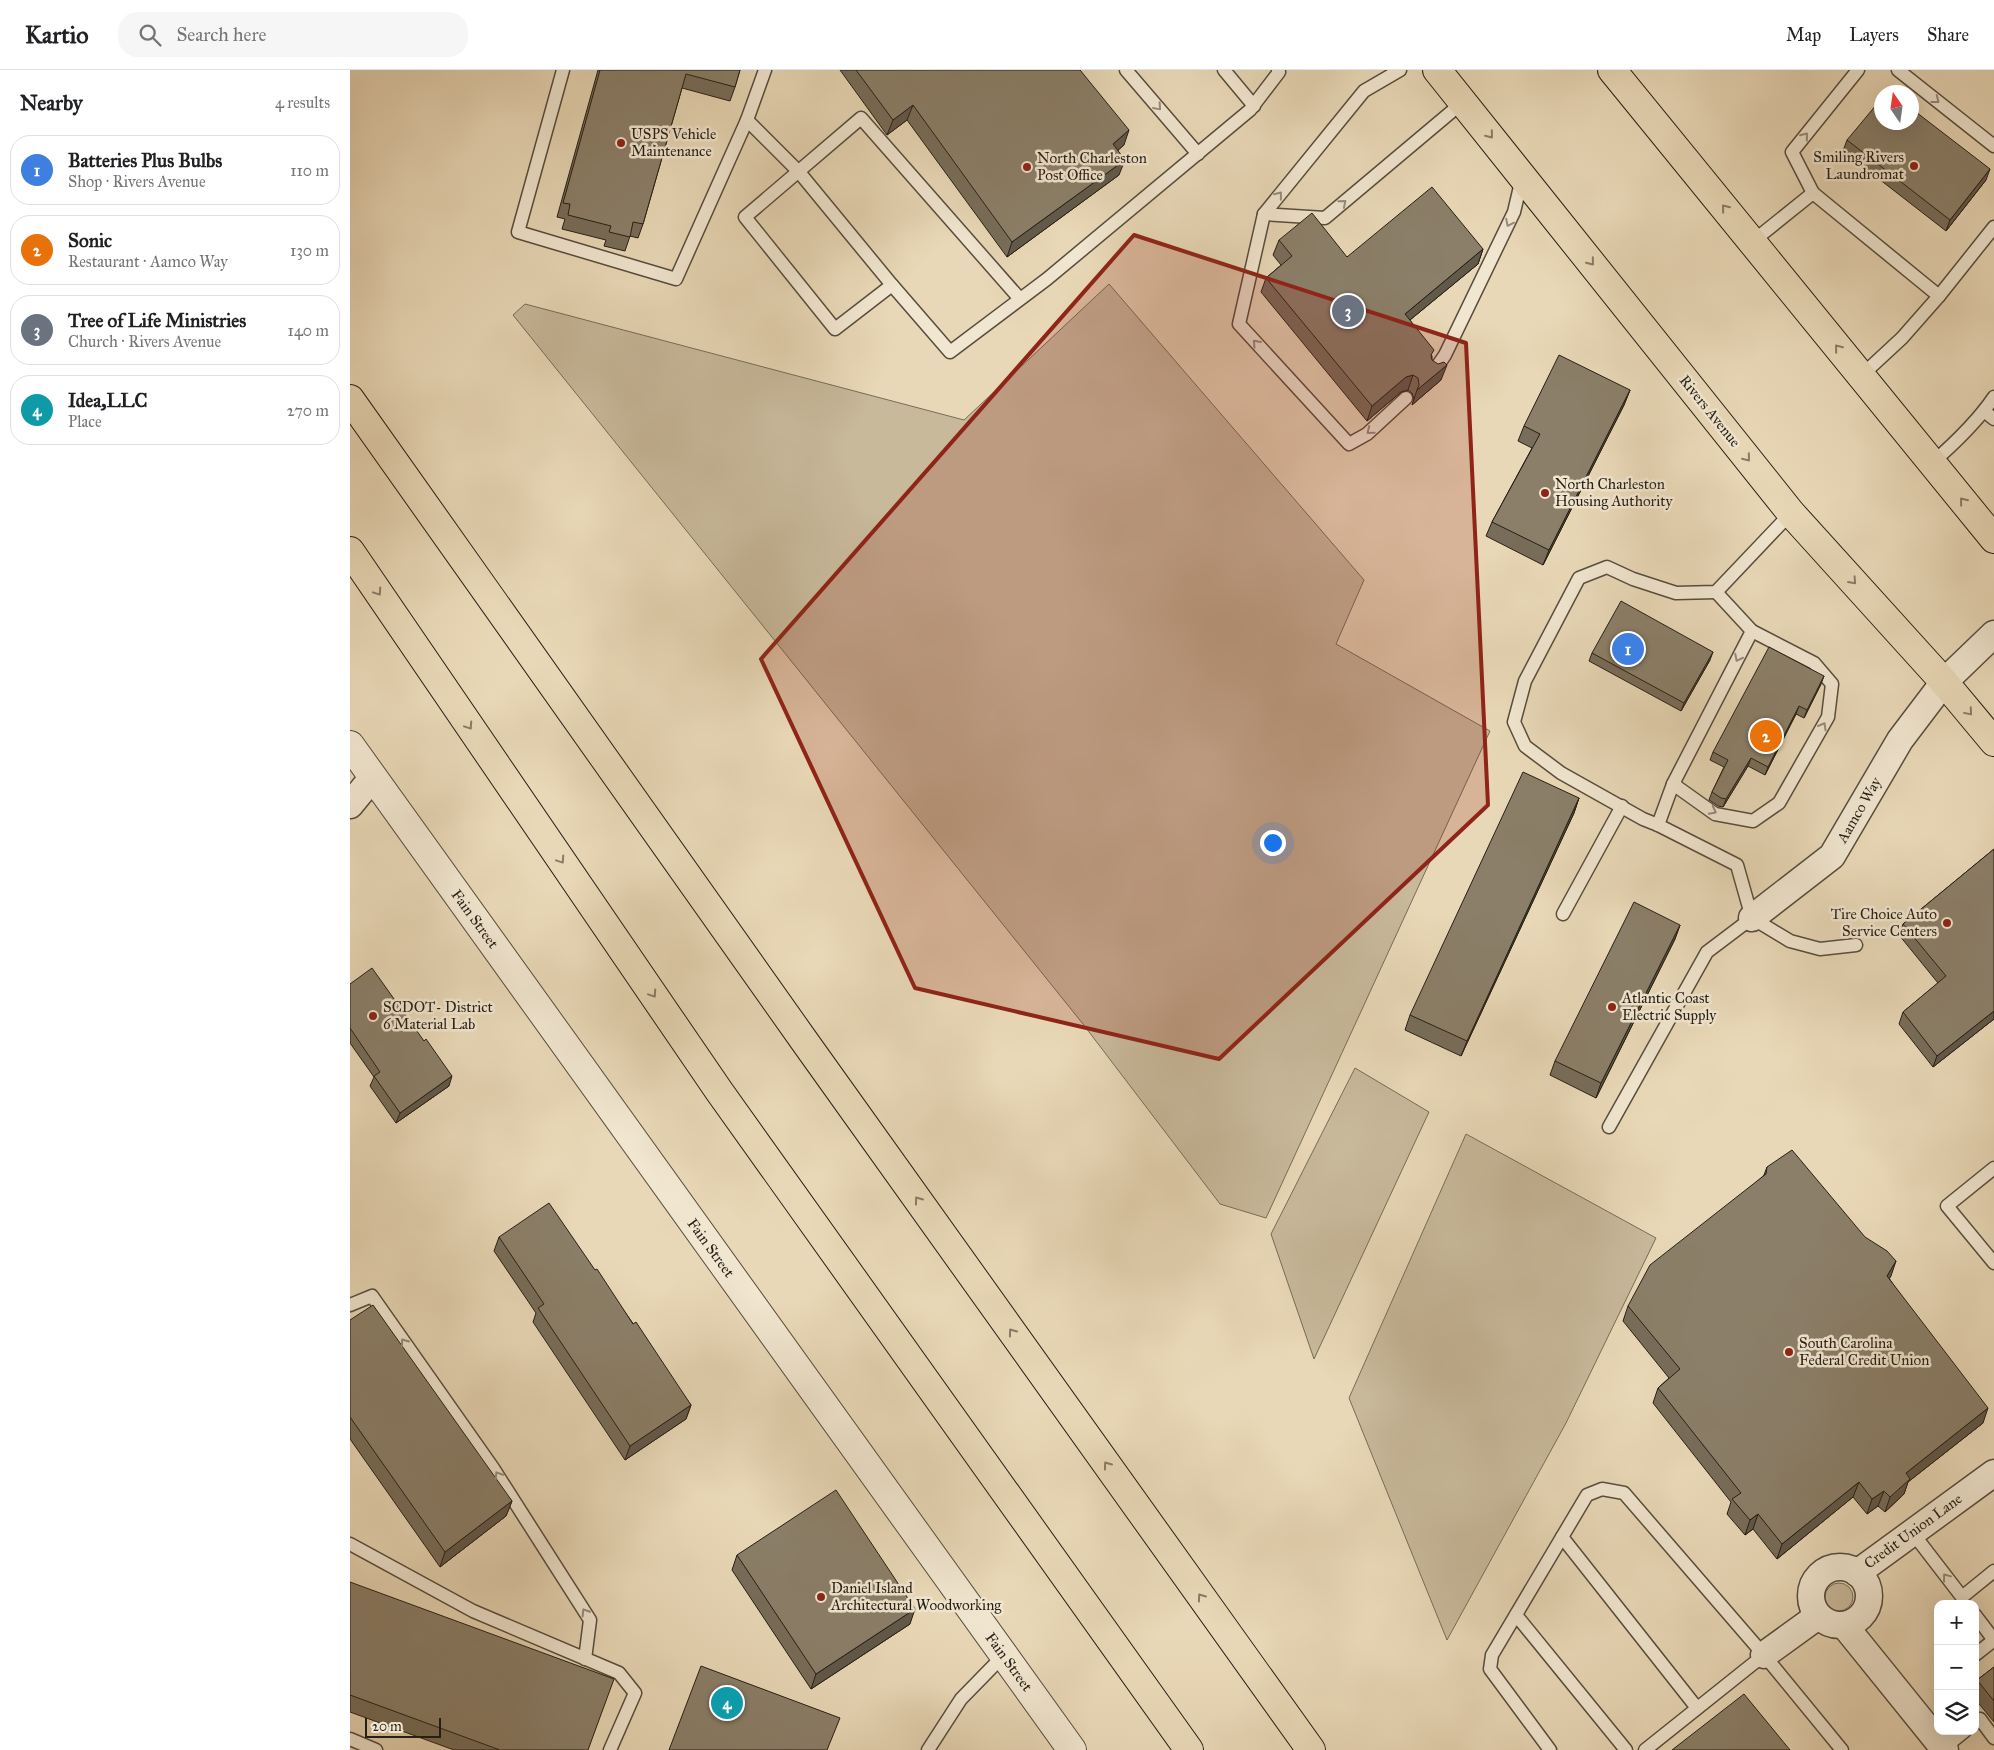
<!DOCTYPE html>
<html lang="en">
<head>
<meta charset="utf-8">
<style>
  :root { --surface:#fff; --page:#f6f6f6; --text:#202124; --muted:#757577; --line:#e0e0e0; --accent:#8f2418 }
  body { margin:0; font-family:"IM FELL Great Primer",serif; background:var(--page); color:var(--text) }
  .controls { position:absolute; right:15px; bottom:15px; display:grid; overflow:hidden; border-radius:10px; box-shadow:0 5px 20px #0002 }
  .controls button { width:45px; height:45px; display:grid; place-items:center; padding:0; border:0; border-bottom:1px solid var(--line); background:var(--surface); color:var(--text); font:25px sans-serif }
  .compass { position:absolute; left:1524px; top:15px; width:45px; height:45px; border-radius:50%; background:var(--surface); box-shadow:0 5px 20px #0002; rotate:347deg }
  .scale { position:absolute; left:15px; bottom:12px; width:76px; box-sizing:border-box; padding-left:5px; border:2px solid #261f15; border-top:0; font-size:14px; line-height:18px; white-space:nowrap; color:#261f15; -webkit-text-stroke:4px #f1e6d0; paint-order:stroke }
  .you { position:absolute; left:922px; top:772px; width:18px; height:18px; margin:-12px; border:4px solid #fff; border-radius:50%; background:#1a73e8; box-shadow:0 0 0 8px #1a73e833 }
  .badge { display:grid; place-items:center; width:32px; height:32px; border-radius:50%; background:var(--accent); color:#fff; font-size:16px; font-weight:700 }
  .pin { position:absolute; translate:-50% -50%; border:2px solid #fff; box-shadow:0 1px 5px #0006 }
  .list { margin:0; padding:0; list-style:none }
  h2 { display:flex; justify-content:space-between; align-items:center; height:65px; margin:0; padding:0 20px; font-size:21px }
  h2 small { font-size:16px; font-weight:400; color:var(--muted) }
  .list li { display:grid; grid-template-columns:32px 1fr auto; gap:15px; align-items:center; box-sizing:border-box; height:70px; margin:0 10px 10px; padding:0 10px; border:1px solid var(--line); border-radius:20px }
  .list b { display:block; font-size:19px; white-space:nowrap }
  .list p { margin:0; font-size:16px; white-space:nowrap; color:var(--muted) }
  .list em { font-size:16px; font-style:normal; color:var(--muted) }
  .icon { flex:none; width:28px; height:28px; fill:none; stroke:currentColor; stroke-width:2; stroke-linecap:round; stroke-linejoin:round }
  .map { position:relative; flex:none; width:1644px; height:1680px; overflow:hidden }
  header { display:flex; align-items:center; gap:30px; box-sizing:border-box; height:70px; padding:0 25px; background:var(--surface); border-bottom:1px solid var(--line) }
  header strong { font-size:24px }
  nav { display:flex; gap:28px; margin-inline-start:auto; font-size:18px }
  .search { width:350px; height:45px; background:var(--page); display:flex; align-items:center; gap:12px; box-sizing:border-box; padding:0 18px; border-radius:20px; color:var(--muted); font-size:19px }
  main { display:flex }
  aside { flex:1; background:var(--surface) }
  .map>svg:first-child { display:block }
  .green { fill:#c8b99b; stroke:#776c58 }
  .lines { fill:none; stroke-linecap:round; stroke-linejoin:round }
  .service-casing { stroke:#574d3e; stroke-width:15 }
  .minor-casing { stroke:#574d3e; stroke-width:29 }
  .tertiary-casing { stroke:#574d3e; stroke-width:30 }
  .primary-casing { stroke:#261f15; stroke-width:30 }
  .motorway-casing { stroke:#261f15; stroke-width:30 }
  .service { stroke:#f1e6d0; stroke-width:12 }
  .minor { stroke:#f1e6d0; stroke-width:26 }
  .tertiary { stroke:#f1e6d0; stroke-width:28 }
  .primary { stroke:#e9d8b7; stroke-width:28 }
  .motorway { stroke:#e9d8b7; stroke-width:28 }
  .wall { fill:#786d5a; stroke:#261f15 }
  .shaded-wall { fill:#61594a; stroke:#261f15 }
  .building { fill:#8b7f69; stroke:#261f15 }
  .oneway { stroke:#968c7c }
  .oneway2 { stroke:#887c66 }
  .marked { fill:#8f2418; fill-opacity:0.2; stroke:#8f2418; stroke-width:4; stroke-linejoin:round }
  .poi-dot { fill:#8f2418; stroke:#f1e6d0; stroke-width:2 }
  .labels { text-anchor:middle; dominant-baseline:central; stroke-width:5; stroke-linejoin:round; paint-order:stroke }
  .poi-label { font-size:15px; fill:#261f15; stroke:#f1e6d0; text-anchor:start }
  .street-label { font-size:15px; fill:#261f15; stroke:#f1e6d0 }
</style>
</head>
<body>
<header>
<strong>Kartio</strong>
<div class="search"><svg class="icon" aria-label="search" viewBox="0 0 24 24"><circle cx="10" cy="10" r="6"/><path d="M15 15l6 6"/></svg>Search here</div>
<nav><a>Map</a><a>Layers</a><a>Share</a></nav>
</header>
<main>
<aside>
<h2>Nearby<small>4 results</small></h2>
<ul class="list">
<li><span class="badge" style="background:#3f7fe0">1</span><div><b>Batteries Plus Bulbs</b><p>Shop · Rivers Avenue</p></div><em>110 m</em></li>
<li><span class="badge" style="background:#e8710a">2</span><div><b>Sonic</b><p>Restaurant · Aamco Way</p></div><em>130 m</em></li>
<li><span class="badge" style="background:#6b7280">3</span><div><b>Tree of Life Ministries</b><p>Church · Rivers Avenue</p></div><em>140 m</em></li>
<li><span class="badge" style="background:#0f9aa8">4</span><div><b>Idea,LLC</b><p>Place</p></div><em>270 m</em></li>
</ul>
</aside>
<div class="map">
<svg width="1644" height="1680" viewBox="0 0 1644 1680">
  <rect width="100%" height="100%" fill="#e9d8b7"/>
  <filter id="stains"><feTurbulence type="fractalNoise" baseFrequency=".004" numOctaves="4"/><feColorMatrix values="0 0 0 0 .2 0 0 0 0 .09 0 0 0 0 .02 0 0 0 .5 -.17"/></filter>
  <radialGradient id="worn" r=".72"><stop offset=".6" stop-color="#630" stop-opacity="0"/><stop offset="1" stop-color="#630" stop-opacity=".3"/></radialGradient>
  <!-- green -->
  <g class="green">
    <path d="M759 214 1014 510 986 574 1140 661 916 1148 870 1134 733 954 163 245 175 234 614 350Z"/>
    <path d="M1005 998 1079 1042 964 1289 921 1164Z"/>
    <path d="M1116 1064 1306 1168 1216 1353 1097 1570 999 1328Z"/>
    <circle cx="1489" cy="1527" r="14"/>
  </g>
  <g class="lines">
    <defs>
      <g id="service">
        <path d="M213 0 168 162 326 209 397 50 449 102 542 215"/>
        <path d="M776 0 848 84"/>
        <path d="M874 0 904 36"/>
        <path d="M1050 0 1014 21 914 144 889 254 999 374 1017 364 1056 328"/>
        <path d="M1548 0 1644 76"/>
        <path d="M397 50 415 0"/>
        <path d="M1463 123 1442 82 1508 0"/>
        <path d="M914 144 975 148 1113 32"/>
        <path d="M1402 172 1463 123 1589 226 1552 268 1511 306"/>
        <path d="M1589 226 1644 157"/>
        <path d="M670 229 511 48 395 147 485 259 542 215 600 282 697 209 900 40 929 2 928 0"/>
        <path d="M1084 301 1095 285 1164 142 1172 108"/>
        <path d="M1634 341 1644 349"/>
        <path d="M1582 393C1605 373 1627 352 1644 327"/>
        <path d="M1441 443 1366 522 1326 523 1283 509 1257 497 1229 508 1175 611 1164 652 1175 676 1211 703 1293 749 1308 755 1387 795 1402 848 1440 871 1470 879 1506 875"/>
        <path d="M1323 714 1365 744 1403 751 1429 733 1478 647 1482 614 1464 593 1402 561"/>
        <path d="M1308 755 1323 714 1402 561 1366 522"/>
        <path d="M1213 844 1272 736"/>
        <path d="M1259 1057 1357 882 1402 848"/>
        <path d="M1644 1098 1597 1136 1644 1193"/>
        <path d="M0 1235 22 1226 143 1398 240 1550 235 1589"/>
        <path d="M1562 1462 1612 1527 1644 1501"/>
        <path d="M1212 1467 1347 1638"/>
        <path d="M0 1474 123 1541 269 1603 285 1623 260 1680"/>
        <path d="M1166 1545 1276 1680"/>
        <path d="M1625 1545 1644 1570"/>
        <path d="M1625 1585 1644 1570"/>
        <path d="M1625 1653 1630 1649 1644 1668"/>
        <path d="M0 1669 26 1680"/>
        <path d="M1594 1678 1615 1661"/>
        <path d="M578 1680 611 1629 654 1585"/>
        <path d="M1200 1680 1140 1599 1142 1585 1237 1425 1252 1419 1274 1423 1414 1585 1492 1680"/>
        <path d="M1295 1680 1414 1585"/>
      </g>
      <g id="minor">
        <path d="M0 735 23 707"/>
        <path d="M1402 848 1482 786 1550 670 1594 612 1644 564"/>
        <circle cx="1490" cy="1526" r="29"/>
        <path d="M1507 1503 1644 1403"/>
        <path d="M1494 1555 1595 1680"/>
        <path d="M1414 1585 1468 1546"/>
      </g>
      <path id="tertiary" d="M0 675 722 1680"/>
      <g id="primary">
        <path d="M1087 0 1441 443 1594 612 1644 672"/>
        <path d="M1262 0 1644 469"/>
      </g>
      <g id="motorway">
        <path d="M0 329 455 972 961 1680"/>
        <path d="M0 481 369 1021 839 1680"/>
      </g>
    </defs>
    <!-- service casing -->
    <use href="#service" class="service-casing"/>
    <!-- minor casing -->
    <use href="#minor" class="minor-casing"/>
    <!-- tertiary casing -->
    <use href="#tertiary" class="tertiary-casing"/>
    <!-- primary casing -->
    <use href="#primary" class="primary-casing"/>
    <!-- motorway casing -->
    <use href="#motorway" class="motorway-casing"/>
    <!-- service -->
    <use href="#service" class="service"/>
    <!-- minor -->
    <use href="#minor" class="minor"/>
    <!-- tertiary -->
    <use href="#tertiary" class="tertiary"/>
    <!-- primary -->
    <use href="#primary" class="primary"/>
    <!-- motorway -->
    <use href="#motorway" class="motorway"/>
  </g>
  <!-- wall -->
  <g class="wall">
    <path d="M248 0H390L385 17 380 31 332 18 293 154 288 168 280 166 275 181 254 176 256 170 212 159 215 149 207 147Z"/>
    <path d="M490 0H730L774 75 768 80 769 105 657 187 557 50 537 65Z"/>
    <path d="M1497 70 1636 110 1596 161 1493 81Z"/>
    <path d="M929 170 997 187 1133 179 1128 194 1060 250 1082 286V290L1091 310 1062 335 1064 329 1062 323 1058 320 1051 322 1017 351 911 222 916 208 931 195 923 185Z"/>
    <path d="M1280 320 1274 335 1193 495 1136 466 1142 452 1182 378 1168 371 1174 356Z"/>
    <path d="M1242 583 1360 590 1331 641 1239 591Z"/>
    <path d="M1471 614 1454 648 1446 644 1415 705 1398 696 1373 737 1368 736 1359 730 1362 722 1374 697 1360 690 1363 682Z"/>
    <path d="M1229 728 1224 743 1111 986 1055 960 1060 945Z"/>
    <path d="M1644 779V949L1583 997 1549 954 1553 942 1588 913 1549 865 1553 854Z"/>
    <path d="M1330 855 1325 869 1246 1028 1200 1005 1205 991Z"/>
    <path d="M0 914 74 971 99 1016 46 1053 20 1016 24 1007 0 973Z"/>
    <path d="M1417 1097 1541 1206 1539 1208 1633 1353 1558 1412 1554 1424 1535 1442 1528 1436 1517 1444 1503 1427 1427 1489 1403 1459 1395 1465 1377 1444 1381 1432 1303 1333 1308 1318 1319 1308 1273 1251 1278 1236 1414 1105Z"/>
    <path d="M149 1167 245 1200 341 1335 336 1349 275 1390 183 1252 186 1243 144 1181Z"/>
    <path d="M0 1250 162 1431 156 1446 90 1497 0 1369Z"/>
    <path d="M387 1485 560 1554 461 1619 382 1500Z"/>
    <path d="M0 1512 238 1680H104L0 1642Z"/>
    <path d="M1644 1597V1652L1625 1629V1616L1627 1610Z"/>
  </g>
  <!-- shaded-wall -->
  <g class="shaded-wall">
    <path d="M563 35 557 50 537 65 543 50Z"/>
    <path d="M779 60 774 75 758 89 763 74Z"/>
    <path d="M775 90 769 105 657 187 662 172Z"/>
    <path d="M1640 99 1636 110 1596 161 1600 150Z"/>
    <path d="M1133 179 1128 194 1049 259 1055 244Z"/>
    <path d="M1097 295 1091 310 1062 335 1067 320Z"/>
    <path d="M1063 305 1058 320 1051 322 1017 351 1022 336 1056 307Z"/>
    <path d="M1280 320 1274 335 1193 495 1199 480Z"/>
    <path d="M1363 582 1360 590 1331 641 1334 633Z"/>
    <path d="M1474 606 1471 614 1454 648 1457 640Z"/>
    <path d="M1449 636 1446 644 1415 705 1418 697Z"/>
    <path d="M1401 688 1398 696 1373 737 1376 729Z"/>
    <path d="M1229 728 1224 743 1111 986 1117 971Z"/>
    <path d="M1330 855 1325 869 1246 1028 1251 1013Z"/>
    <path d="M1644 941V949L1583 997 1587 986Z"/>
    <path d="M102 1006 99 1016 46 1053 50 1043Z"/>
    <path d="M1546 1191 1541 1206 1532 1221 1537 1206Z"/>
    <path d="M341 1335 336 1349 275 1390 280 1376Z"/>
    <path d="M1638 1338 1633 1353 1558 1412 1554 1424 1535 1442 1540 1427 1556 1403Z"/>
    <path d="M1509 1412 1503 1427 1427 1489 1432 1474Z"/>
    <path d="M1534 1421 1528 1436 1517 1444 1522 1429Z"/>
    <path d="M162 1431 156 1446 90 1497 95 1482Z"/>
    <path d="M1408 1444 1403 1459 1395 1465 1400 1450Z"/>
    <path d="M565 1539 560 1554 461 1619 466 1604Z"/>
  </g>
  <!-- building -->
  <g class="building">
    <path d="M250 0H390L385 17 336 4 293 154 283 152 280 167 259 162 261 156 218 145 220 134 213 133Z"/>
    <path d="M506 0H730L779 60 763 74 775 90 662 172 563 35 543 50Z"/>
    <path d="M1532 28V52H1562V39L1640 99 1600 150 1497 70Z"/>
    <path d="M1082 117 1133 179 1055 244 1084 280 1081 285 1082 290 1088 294 1094 292 1097 295 1067 320 1069 315 1068 308 1063 305 1056 307 1022 336 916 208 942 186 929 170 962 143 997 187Z"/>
    <path d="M1209 285 1280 320 1199 480 1142 452 1190 364 1174 356Z"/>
    <path d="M1271 531 1363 582 1334 633 1242 583Z"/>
    <path d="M1419 577 1474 606 1457 640 1449 636 1418 697 1401 688 1376 729 1371 728 1362 722 1378 690 1363 682Z"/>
    <path d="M1173 702 1229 728 1117 971 1060 945Z"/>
    <path d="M1644 779V941L1587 986 1553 942 1596 906 1553 854Z"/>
    <path d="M1284 832 1330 855 1251 1013 1205 991Z"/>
    <path d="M22 898 74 971 76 969 102 1006 50 1043 24 1006 30 1002 0 958V914Z"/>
    <path d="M1442 1080 1515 1167 1537 1181 1546 1191 1537 1206 1638 1338 1556 1403 1560 1409 1540 1427 1534 1421 1522 1429 1509 1412 1432 1474 1408 1444 1400 1450 1382 1429 1391 1423 1308 1318 1330 1299 1278 1236 1300 1195 1416 1104 1417 1097Z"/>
    <path d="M199 1133 245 1200 247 1199 283 1254 286 1252 341 1335 280 1376 188 1238 194 1234 149 1167Z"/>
    <path d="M23 1235 162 1431 95 1482 0 1347V1250Z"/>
    <path d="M486 1420 565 1539 466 1604 387 1485Z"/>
    <path d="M0 1512 264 1609 238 1680H150L0 1625Z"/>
    <path d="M351 1596 490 1648 477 1680H319Z"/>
    <path d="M1644 1597V1631L1627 1610Z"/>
    <path d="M1394 1624 1440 1680H1322Z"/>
  </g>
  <!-- one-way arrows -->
  <defs><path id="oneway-chevron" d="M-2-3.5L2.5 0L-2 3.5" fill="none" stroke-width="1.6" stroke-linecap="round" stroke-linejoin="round" transform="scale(1.25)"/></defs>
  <g class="oneway">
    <use href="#oneway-chevron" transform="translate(1586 30) rotate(38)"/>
    <use href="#oneway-chevron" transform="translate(808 37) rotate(49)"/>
    <use href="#oneway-chevron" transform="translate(1455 66) rotate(-51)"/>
    <use href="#oneway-chevron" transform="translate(929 125) rotate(-51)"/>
    <use href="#oneway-chevron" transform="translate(993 133) rotate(-40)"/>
    <use href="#oneway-chevron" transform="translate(1159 153) rotate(116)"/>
    <use href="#oneway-chevron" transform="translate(906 273) rotate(-132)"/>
    <use href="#oneway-chevron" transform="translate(1020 361) rotate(141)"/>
    <use href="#oneway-chevron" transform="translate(1388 588) rotate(117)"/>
    <use href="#oneway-chevron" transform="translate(1473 656) rotate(-60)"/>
    <use href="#oneway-chevron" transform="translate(1363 741) rotate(27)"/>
    <use href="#oneway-chevron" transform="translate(54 1272) rotate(-125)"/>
    <use href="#oneway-chevron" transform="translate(148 1405) rotate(-122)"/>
    <use href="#oneway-chevron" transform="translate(1596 1507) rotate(-127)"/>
    <use href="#oneway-chevron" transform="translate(235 1542) rotate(-122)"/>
  </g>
  <g class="oneway2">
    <use href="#oneway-chevron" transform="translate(1140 65) rotate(51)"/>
    <use href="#oneway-chevron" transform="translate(1375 138) rotate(-129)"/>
    <use href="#oneway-chevron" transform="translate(1241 192) rotate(51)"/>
    <use href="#oneway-chevron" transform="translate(1488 278) rotate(-129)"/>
    <use href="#oneway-chevron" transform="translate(1397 388) rotate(51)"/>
    <use href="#oneway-chevron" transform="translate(1613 431) rotate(-129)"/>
    <use href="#oneway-chevron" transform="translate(1503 511) rotate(48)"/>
    <use href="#oneway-chevron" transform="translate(28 522) rotate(56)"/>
    <use href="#oneway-chevron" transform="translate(1619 642) rotate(50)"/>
    <use href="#oneway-chevron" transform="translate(119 656) rotate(56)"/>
    <use href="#oneway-chevron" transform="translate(211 790) rotate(56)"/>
    <use href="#oneway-chevron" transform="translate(303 924) rotate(56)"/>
    <use href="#oneway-chevron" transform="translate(568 1130) rotate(-126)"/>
    <use href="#oneway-chevron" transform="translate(662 1262) rotate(-126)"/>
    <use href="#oneway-chevron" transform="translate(757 1395) rotate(-126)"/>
    <use href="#oneway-chevron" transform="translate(851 1527) rotate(-126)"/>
  </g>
  <!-- marked area -->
  <path class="marked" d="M784 165 1116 273 1138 735 869 989 565 918 411 589Z"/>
  <!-- markers -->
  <g class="poi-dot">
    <circle cx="271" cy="73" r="5"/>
    <circle cx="1564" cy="96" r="5"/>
    <circle cx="677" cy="97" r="5"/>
    <circle cx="1195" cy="423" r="5"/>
    <circle cx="1597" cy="853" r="5"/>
    <circle cx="1262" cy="937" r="5"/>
    <circle cx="23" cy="946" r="5"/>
    <circle cx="1439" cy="1282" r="5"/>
    <circle cx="471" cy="1527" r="5"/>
  </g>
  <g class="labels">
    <!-- poi labels -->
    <g class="poi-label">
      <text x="281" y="64">USPS Vehicle<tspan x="281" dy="17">Maintenance</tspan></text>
      <text x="1554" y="87" text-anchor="end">Smiling Rivers<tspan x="1554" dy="17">Laundromat</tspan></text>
      <text x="687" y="88">North Charleston<tspan x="687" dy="17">Post Office</tspan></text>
      <text x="1205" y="414">North Charleston<tspan x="1205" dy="17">Housing Authority</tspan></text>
      <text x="1587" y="844" text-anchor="end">Tire Choice Auto<tspan x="1587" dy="17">Service Centers</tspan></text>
      <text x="1272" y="928">Atlantic Coast<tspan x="1272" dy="17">Electric Supply</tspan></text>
      <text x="33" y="937">SCDOT- District<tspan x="33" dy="17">6 Material Lab</tspan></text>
      <text x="1449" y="1273">South Carolina<tspan x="1449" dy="17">Federal Credit Union</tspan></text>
      <text x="481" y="1518">Daniel Island<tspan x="481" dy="17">Architectural Woodworking</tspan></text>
    </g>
    <!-- street labels -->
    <g class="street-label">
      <text transform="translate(1360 341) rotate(51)">Rivers Avenue</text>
      <text transform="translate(1509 740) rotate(-60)">Aamco Way</text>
      <text transform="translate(125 849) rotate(54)">Fain Street</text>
      <text transform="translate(361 1178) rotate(54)">Fain Street</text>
      <text transform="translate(1563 1461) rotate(-36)">Credit Union Lane</text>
      <text transform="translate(659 1592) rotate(54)">Fain Street</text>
    </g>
  </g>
  <rect width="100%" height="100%" filter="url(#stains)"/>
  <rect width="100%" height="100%" fill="url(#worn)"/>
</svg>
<div class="controls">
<button>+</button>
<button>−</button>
<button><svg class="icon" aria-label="layers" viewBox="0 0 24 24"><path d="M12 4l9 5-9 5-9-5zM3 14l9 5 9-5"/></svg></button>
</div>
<svg class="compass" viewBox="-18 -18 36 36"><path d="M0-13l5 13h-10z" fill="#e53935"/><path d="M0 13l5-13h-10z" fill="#757577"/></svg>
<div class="scale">20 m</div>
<div class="you"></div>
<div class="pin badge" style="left:1278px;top:579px;background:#3f7fe0">1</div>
<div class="pin badge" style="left:1416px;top:666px;background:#e8710a">2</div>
<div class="pin badge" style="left:998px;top:241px;background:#6b7280">3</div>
<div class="pin badge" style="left:377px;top:1633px;background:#0f9aa8">4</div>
</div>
</main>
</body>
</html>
